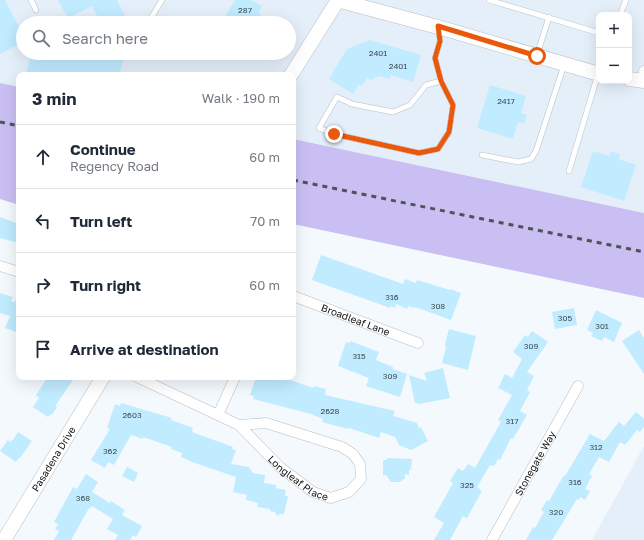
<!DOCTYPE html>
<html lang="en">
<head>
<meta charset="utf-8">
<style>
  :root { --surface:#fff; --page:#f2f2f3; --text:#1f2937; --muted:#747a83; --line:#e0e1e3 }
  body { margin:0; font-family:"Golos Text",sans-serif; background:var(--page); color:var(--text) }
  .controls { position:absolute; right:12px; top:12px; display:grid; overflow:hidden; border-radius:8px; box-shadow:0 4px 16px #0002 }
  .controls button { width:36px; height:36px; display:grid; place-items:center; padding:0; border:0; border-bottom:1px solid var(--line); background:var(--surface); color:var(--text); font:20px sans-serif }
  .stop { position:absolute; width:12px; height:12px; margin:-9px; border:3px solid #ea580c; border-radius:50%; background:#fff }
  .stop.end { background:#ea580c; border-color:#fff; box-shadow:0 1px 4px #0008 }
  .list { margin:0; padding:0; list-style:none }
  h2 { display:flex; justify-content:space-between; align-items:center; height:52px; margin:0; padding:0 16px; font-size:17px }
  h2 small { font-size:13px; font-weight:400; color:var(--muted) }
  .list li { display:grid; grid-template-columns:26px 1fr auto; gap:12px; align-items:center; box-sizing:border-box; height:64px; padding:0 16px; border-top:1px solid var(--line) }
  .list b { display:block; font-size:15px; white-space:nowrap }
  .list p { margin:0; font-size:13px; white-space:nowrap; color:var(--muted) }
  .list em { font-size:13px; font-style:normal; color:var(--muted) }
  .icon { flex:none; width:22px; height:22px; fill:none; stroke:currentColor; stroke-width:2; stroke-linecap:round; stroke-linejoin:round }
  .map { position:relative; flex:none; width:644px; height:540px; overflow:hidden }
  .search { position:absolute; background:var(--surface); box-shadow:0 4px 16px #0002; left:16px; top:16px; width:280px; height:44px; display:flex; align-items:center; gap:10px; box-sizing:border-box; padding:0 14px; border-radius:22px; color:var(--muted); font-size:15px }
  .panel { position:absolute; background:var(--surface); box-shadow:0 4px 16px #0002; left:16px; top:72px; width:280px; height:308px; border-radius:8px }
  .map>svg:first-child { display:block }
  .built { fill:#e5effa; fill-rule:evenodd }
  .green { fill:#cabff3 }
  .building { fill:#c1ebff }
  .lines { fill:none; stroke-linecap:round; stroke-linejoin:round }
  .lane-casing { stroke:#babec3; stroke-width:6 }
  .street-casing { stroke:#babec3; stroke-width:11 }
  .secondary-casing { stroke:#babec3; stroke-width:15 }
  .lane { stroke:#fff; stroke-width:5 }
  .street { stroke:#fff; stroke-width:10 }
  .secondary { stroke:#fff; stroke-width:14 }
  .rail { stroke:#505355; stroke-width:3; stroke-dasharray:5 5; stroke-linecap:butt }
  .route { stroke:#ea580c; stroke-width:5 }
  .labels { text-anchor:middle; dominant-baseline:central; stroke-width:4; stroke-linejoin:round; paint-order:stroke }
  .number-label { font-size:8px; fill:#3c484e }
  .street-label { font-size:10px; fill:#101213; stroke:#fff }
</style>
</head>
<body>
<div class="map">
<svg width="644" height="540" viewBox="0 0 644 540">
  <rect width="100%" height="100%" fill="#f4f9fe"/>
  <!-- built -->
  <g class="built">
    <path d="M0 0H644V213L293 139V75H19V87L0 83ZM599 15H629V81H599ZM23 23H289V53H23Z"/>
    <path d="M644 446V540H592Z"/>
  </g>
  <!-- green -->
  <g class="green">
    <path d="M0 83 19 87V205L0 199Z"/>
    <path d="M293 139 644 213V298L293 224Z"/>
  </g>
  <!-- building -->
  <g class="building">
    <path d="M0 0H5L23 35V42L0 54Z"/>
    <path d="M58 0H117L126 18 117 23H101L92 6 68 18Z"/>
    <path d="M235 0H251L262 6 258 13 261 14 256 23H221Z"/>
    <path d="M370 40 421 55 413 82 391 75 390 79 380 76 371 80 367 78 362 86 359 84 353 94 329 79 347 49Z"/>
    <path d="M31 53H126L119 75H26Z"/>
    <path d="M490 85 526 96 521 113 527 115 524 124 518 122 513 139 477 128Z"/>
    <path d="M593 151 609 156 611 151 620 154 619 159 636 165 624 201 581 187Z"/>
    <path d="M0 217 19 224V243L0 238Z"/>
    <path d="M321 255 403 284 405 279 416 283 417 280 450 290V289L461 293 451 320 415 307 414 308 408 306 407 309 396 304 395 308 391 306 390 308 312 280Z"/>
    <path d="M0 293 13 297 11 301 15 302 18 293 19 294V333L5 328 10 316 0 313Z"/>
    <path d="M574 308 577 325 555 329 552 312Z"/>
    <path d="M596 310 622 323 614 342 604 337 602 341 591 336 593 333 587 330Z"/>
    <path d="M449 329 476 336 468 370 442 363 446 347 445 346 446 340Z"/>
    <path d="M639 330 644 338V374L622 341Z"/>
    <path d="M532 331 548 342 527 372 534 376 527 390 530 392 520 411 527 415 513 439 511 438 500 460 498 459 494 466 490 465 477 487 482 491 467 518 463 516 450 540H434L444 523 434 517 453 483 450 481 458 468 463 471 468 464 475 468 501 422 498 420 512 395 498 388 505 374 512 378 522 359 513 352 525 335 528 337Z"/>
    <path d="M350 341 379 352 376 360 393 367V369L407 374 400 397 366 386 369 378 338 366 346 342 350 343Z"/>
    <path d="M443 368 450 398 419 404 415 403 409 375 427 381 424 373Z"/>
    <path d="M48 377H75L55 406 57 407 52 415 51 414 48 417 33 407 39 398 36 395Z"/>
    <path d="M256 377H282L313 388 314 386 326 389 325 395 395 411 393 416 417 423 419 428 421 427 428 441 411 450 399 445 395 437 381 432 379 438 349 428 348 429 322 422 323 419 311 414 253 399 254 396 250 395Z"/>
    <path d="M121 403 172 418 171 420 193 428 192 432 233 447 232 449 236 450 231 464 249 467 253 473 265 475 264 483 276 485V488L286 490 285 496H288L284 514H280L277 516 275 512 270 511V509L257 507 258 503 246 500 247 495 233 492 236 477 192 462 181 457 182 453 171 449 172 447 143 437V439L131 435 114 465 108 462 105 468 91 460 110 429 107 428 115 404 120 406Z"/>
    <path d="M636 412 644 419V427L640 432 637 430 625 445 620 442 609 462 599 457 589 474 592 476 585 489 590 491 585 500 580 497 579 500 577 499 552 540H526L533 527 535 528 544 512 541 510 547 500 549 501 564 475 565 476 590 434 604 441 619 422 624 426Z"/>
    <path d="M18 432 32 441 20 458H19L16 462 0 451 8 440 10 442 12 440H13Z"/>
    <path d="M387 458 412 459 411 470H409V475L405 474V478L400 482H391L386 475H383V462L384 460H387Z"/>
    <path d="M127 467 138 473 134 482 122 476Z"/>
    <path d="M86 474 98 482 92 492 110 503 111 501 125 510 122 515 142 526 136 537 133 535 130 540H115L118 535 107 529 113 519 92 506 90 509 89 508 71 540H54L59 531 55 529 58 524 54 522 73 487 77 489Z"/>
  </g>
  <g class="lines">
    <defs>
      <g id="lane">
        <path d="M31 0 36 10"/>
        <path d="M489 0 599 33"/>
        <path d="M620 15 626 0"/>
        <path d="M148 23 162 0"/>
        <path d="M439 30 440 41 435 58 441 81 453 105 449 132 438 149 419 153 334 134 319 128 337 97 352 104 393 112 410 105 426 85 441 81"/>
        <path d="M537 55 549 17"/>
        <path d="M482 155 518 162 531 159 536 151 564 65"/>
        <path d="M569 171 598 74"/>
      </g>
      <g id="street">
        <path d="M642 81 644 71"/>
        <path d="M0 266 19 272"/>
        <path id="s1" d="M293 296 418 343"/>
        <path id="s2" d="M137 377 239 425 280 467 313 492 331 498 349 492 361 479 360 464 353 454 342 447 266 423 239 425"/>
        <path d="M218 415 235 377"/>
        <path id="s3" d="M492 540 578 386"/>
      </g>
      <g id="secondary">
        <path d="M337 0 438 27 599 74"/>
        <path d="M291 75 338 0"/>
        <path d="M629 79 644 81"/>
        <path id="s4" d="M4 540 103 377"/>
      </g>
    </defs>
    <!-- lane casing -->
    <use href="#lane" class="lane-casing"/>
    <!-- street casing -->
    <use href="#street" class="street-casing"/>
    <!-- secondary casing -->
    <use href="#secondary" class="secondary-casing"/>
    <!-- lane -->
    <use href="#lane" class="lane"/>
    <!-- street -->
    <use href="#street" class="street"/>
    <!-- secondary -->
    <use href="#secondary" class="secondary"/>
    <!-- rail -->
    <g class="rail">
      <path d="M0 122 19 126"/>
      <path d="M293 180 644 252"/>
    </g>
  </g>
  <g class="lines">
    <!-- route -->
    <path class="route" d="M334 134 419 153 438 149 449 132 453 105 441 81 435 58 440 41 438 26 537 56"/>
  </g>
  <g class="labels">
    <!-- number labels -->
    <g class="number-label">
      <text x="245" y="10">287</text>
      <text x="378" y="53">2401</text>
      <text x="398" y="66">2401</text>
      <text x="506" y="101">2417</text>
      <text x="392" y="297">316</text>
      <text x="438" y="306">308</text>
      <text x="565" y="318">305</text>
      <text x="602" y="326">301</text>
      <text x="531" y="346">309</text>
      <text x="359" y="356">315</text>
      <text x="390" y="376">309</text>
      <text x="330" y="411">2628</text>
      <text x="132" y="415">2603</text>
      <text x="512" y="421">317</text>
      <text x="596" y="447">312</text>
      <text x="110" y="451">362</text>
      <text x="575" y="482">316</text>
      <text x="467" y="485">325</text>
      <text x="83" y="498">368</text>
      <text x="556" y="512">320</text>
    </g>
    <!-- street labels -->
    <g class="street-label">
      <text stroke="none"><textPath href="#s1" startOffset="67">Broadleaf Lane</textPath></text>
      <text stroke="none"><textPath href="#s4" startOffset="95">Pasadena Drive</textPath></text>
      <text stroke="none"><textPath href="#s3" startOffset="88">Stonegate Way</textPath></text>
      <text stroke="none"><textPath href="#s2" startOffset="193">Longleaf Place</textPath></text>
    </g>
  </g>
</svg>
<div class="controls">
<button>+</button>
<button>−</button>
</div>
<div class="stop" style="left:537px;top:56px"></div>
<div class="stop end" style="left:334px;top:134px"></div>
<div class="search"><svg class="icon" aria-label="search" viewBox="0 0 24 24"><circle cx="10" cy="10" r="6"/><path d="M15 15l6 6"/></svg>Search here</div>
<section class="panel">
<h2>3 min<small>Walk · 190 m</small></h2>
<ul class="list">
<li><svg class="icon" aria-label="ahead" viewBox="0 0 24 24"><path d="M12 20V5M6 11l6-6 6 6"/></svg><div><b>Continue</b><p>Regency Road</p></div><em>60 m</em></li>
<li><svg class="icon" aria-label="left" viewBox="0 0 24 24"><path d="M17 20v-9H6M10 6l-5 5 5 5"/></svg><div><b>Turn left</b></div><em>70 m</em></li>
<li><svg class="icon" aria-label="right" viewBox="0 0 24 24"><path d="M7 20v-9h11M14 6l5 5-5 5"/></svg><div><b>Turn right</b></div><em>60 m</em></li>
<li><svg class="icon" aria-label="arrive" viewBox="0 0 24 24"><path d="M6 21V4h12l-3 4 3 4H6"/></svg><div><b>Arrive at destination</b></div></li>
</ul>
</section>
</div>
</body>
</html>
